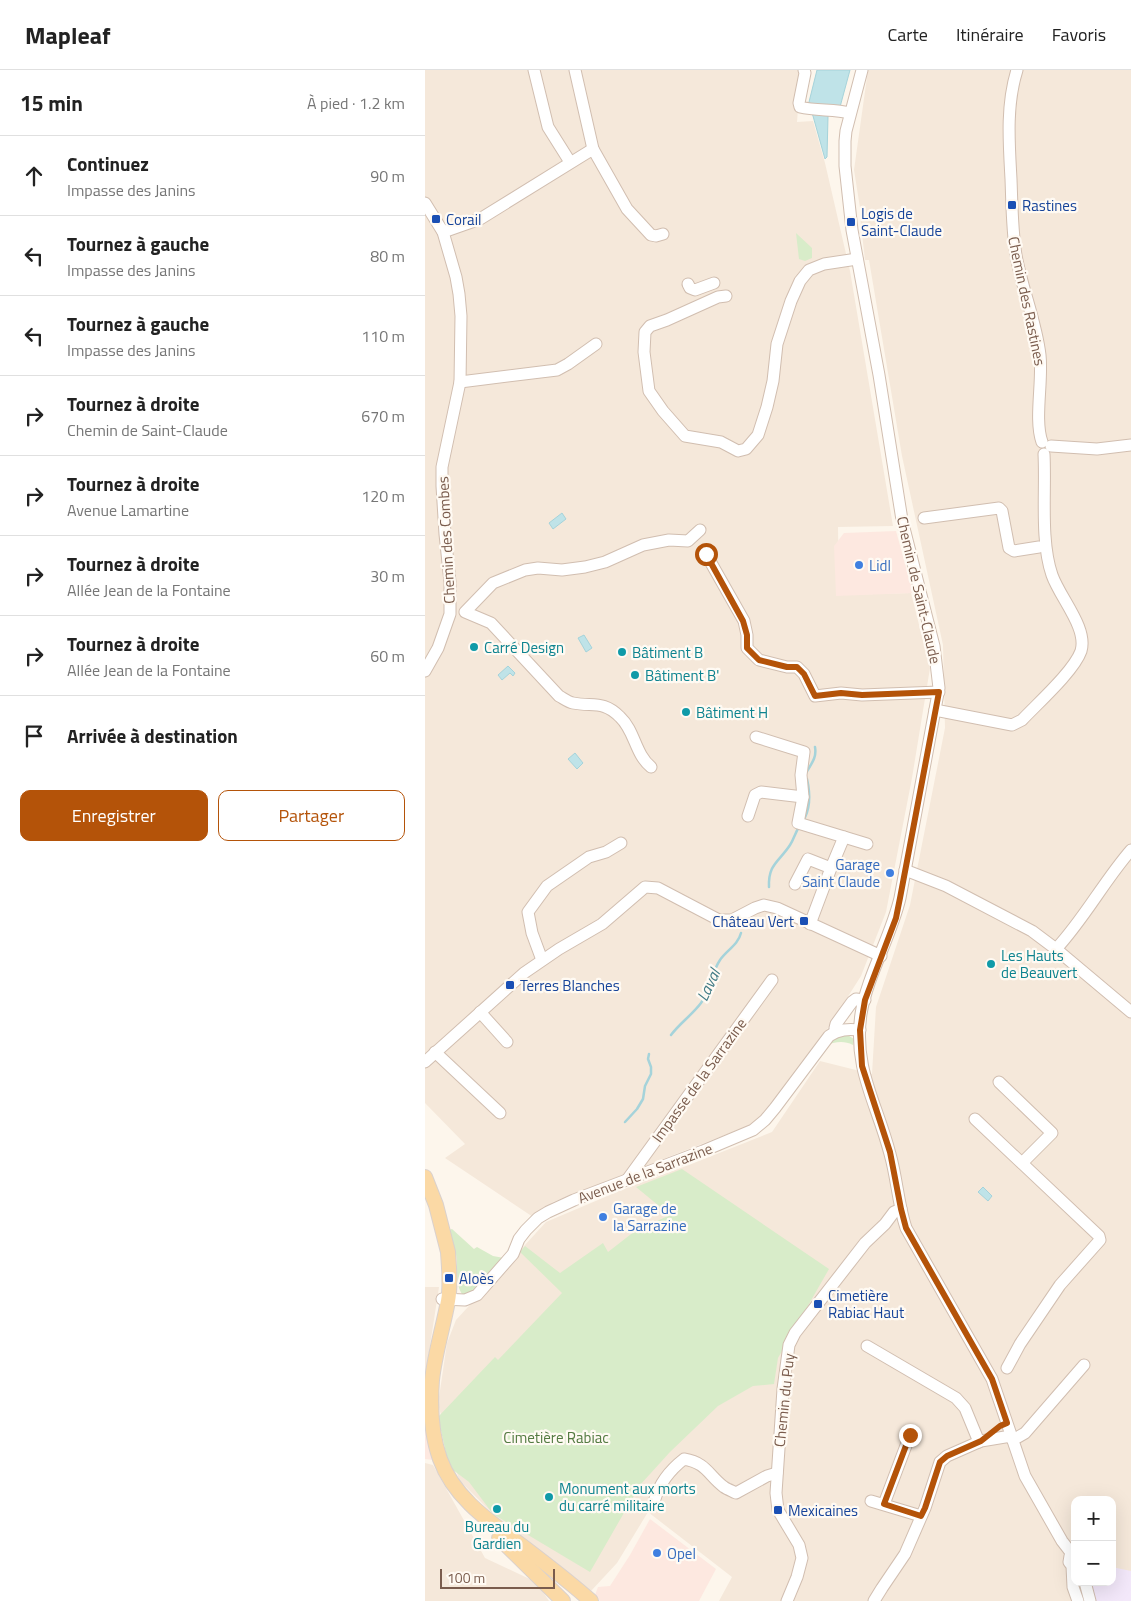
<!DOCTYPE html>
<html lang="fr">
<head>
<meta charset="utf-8">
<style>
  :root { --surface:#fff; --page:#f6f6f6; --text:#222; --muted:#767676; --line:#e0e0e0; --accent:#b45309 }
  body { margin:0; font-family:"Titillium Web",sans-serif; background:var(--page); color:var(--text) }
  .controls { position:absolute; right:15px; bottom:15px; display:grid; overflow:hidden; border-radius:10px; box-shadow:0 5px 20px #0002 }
  .controls button { width:45px; height:45px; display:grid; place-items:center; padding:0; border:0; border-bottom:1px solid var(--line); background:var(--surface); color:var(--text); font:25px sans-serif }
  .scale { position:absolute; left:15px; bottom:12px; width:115px; box-sizing:border-box; padding-left:5px; border:2px solid #7a5c4d; border-top:0; font-size:14px; line-height:18px; white-space:nowrap; color:#7a5c4d; -webkit-text-stroke:4px #fffaf3; paint-order:stroke }
  .stop { position:absolute; width:15px; height:15px; margin:-11px; border:4px solid #b45309; border-radius:50%; background:#fff }
  .stop.end { background:#b45309; border-color:#fff; box-shadow:0 1px 5px #0008 }
  .list { margin:0; padding:0; list-style:none }
  h2 { display:flex; justify-content:space-between; align-items:center; height:65px; margin:0; padding:0 20px; font-size:21px }
  h2 small { font-size:16px; font-weight:400; color:var(--muted) }
  .list li { display:grid; grid-template-columns:32px 1fr auto; gap:15px; align-items:center; box-sizing:border-box; height:80px; padding:0 20px; border-top:1px solid var(--line) }
  .list b { display:block; font-size:19px; white-space:nowrap }
  .list p { margin:0; font-size:16px; white-space:nowrap; color:var(--muted) }
  .list em { font-size:16px; font-style:normal; color:var(--muted) }
  .actions { display:flex; gap:10px; padding:15px 20px }
  .actions a { flex:1; padding:11px 0; border:1px solid var(--accent); border-radius:10px; text-align:center; font-size:18px; color:var(--accent) }
  .actions .main { background:var(--accent); color:#fff }
  .icon { flex:none; width:28px; height:28px; fill:none; stroke:currentColor; stroke-width:2; stroke-linecap:round; stroke-linejoin:round }
  .map { position:relative; flex:none; width:706px; height:1531px; overflow:hidden }
  header { display:flex; align-items:center; gap:30px; box-sizing:border-box; height:70px; padding:0 25px; background:var(--surface); border-bottom:1px solid var(--line) }
  header strong { font-size:24px }
  nav { display:flex; gap:28px; margin-inline-start:auto; font-size:18px }
  main { display:flex }
  aside { flex:1; background:var(--surface) }
  .map>svg:first-child { display:block }
  .residential { fill:#f5e8da; fill-rule:evenodd }
  .commercial { fill:#fde8e0 }
  .education { fill:#f3e8fa }
  .green { fill:#d8ecc9 }
  .water { fill:#bfe3e8; stroke:#a5d3da }
  .lines { fill:none; stroke-linecap:round; stroke-linejoin:round }
  .stream { stroke:#a5d3da; stroke-width:2.5 }
  .minor-casing { stroke:#d1beb0; stroke-width:13 }
  .major-casing { stroke:#dad1cd; stroke-width:16 }
  .minor { stroke:#fff; stroke-width:11 }
  .major { stroke:#fbd9a5; stroke-width:14 }
  .route { stroke:#b45309; stroke-width:6 }
  .transit-dot { fill:#1a4fb4; stroke:#fffaf3; stroke-width:2 }
  .shop-dot { fill:#3f7fe0; stroke:#fffaf3; stroke-width:2 }
  .culture-dot { fill:#0f9aa8; stroke:#fffaf3; stroke-width:2 }
  .labels { text-anchor:middle; dominant-baseline:central; stroke-width:4.5; stroke-linejoin:round; paint-order:stroke }
  .transit-label { font-size:15px; fill:#164399; stroke:#fffaf3; text-anchor:start }
  .street-label { font-size:15px; fill:#7a5c4d; stroke:#fffaf3 }
  .shop-label { font-size:15px; fill:#366cbe; stroke:#fffaf3; text-anchor:start }
  .culture-label { font-size:15px; fill:#0d838f; stroke:#fffaf3; text-anchor:start }
  .park-label { font-size:15px; fill:#537a41; stroke:#fffaf3 }
  .water-label { font-size:16px; font-style:italic; fill:#437c86; stroke:#fffaf3 }
</style>
</head>
<body>
<header>
<strong>Mapleaf</strong>
<nav><a>Carte</a><a>Itinéraire</a><a>Favoris</a></nav>
</header>
<main>
<aside>
<h2>15 min<small>À pied · 1.2 km</small></h2>
<ul class="list">
<li><svg class="icon" aria-label="ahead" viewBox="0 0 24 24"><path d="M12 20V5M6 11l6-6 6 6"/></svg><div><b>Continuez</b><p>Impasse des Janins</p></div><em>90 m</em></li>
<li><svg class="icon" aria-label="left" viewBox="0 0 24 24"><path d="M17 20v-9H6M10 6l-5 5 5 5"/></svg><div><b>Tournez à gauche</b><p>Impasse des Janins</p></div><em>80 m</em></li>
<li><svg class="icon" aria-label="left" viewBox="0 0 24 24"><path d="M17 20v-9H6M10 6l-5 5 5 5"/></svg><div><b>Tournez à gauche</b><p>Impasse des Janins</p></div><em>110 m</em></li>
<li><svg class="icon" aria-label="right" viewBox="0 0 24 24"><path d="M7 20v-9h11M14 6l5 5-5 5"/></svg><div><b>Tournez à droite</b><p>Chemin de Saint-Claude</p></div><em>670 m</em></li>
<li><svg class="icon" aria-label="right" viewBox="0 0 24 24"><path d="M7 20v-9h11M14 6l5 5-5 5"/></svg><div><b>Tournez à droite</b><p>Avenue Lamartine</p></div><em>120 m</em></li>
<li><svg class="icon" aria-label="right" viewBox="0 0 24 24"><path d="M7 20v-9h11M14 6l5 5-5 5"/></svg><div><b>Tournez à droite</b><p>Allée Jean de la Fontaine</p></div><em>30 m</em></li>
<li><svg class="icon" aria-label="right" viewBox="0 0 24 24"><path d="M7 20v-9h11M14 6l5 5-5 5"/></svg><div><b>Tournez à droite</b><p>Allée Jean de la Fontaine</p></div><em>60 m</em></li>
<li><svg class="icon" aria-label="arrive" viewBox="0 0 24 24"><path d="M6 21V4h12l-3 4 3 4H6"/></svg><div><b>Arrivée à destination</b></div></li>
</ul>
<div class="actions"><a class="main">Enregistrer</a><a>Partager</a></div>
</aside>
<div class="map">
<svg width="706" height="1531" viewBox="0 0 706 1531">
  <rect width="100%" height="100%" fill="#fdf6ec"/>
  <!-- residential -->
  <g class="residential">
    <path d="M0 0H376L372 52 388 51 400 93 425 201 468 456 413 457 414 525 486 523 505 598 487 708 461 842 436 906 403 958 340 1045 328 1054 128 1132 108 1147 20 1088 40 1074 0 1033Z"/>
    <path d="M443 0H706V1531H294L307 1507 223 1442 192 1493 166 1521 78 1454 34 1410 13 1334 22 1273 31 1250 121 1152 199 1119 264 1095 347 1062 395 991 447 1004 451 937 485 835 520 658 518 575 477 386 444 190H440L435 146 436 144 429 100ZM650 1430H687V1512H650Z"/>
    <path d="M0 1217H14L0 1308Z"/>
    <path d="M0 1393 8 1395 60 1488 111 1512 124 1531H0Z"/>
  </g>
  <!-- commercial -->
  <g class="commercial">
    <path d="M471 461 488 523 411 526 409 476 419 463Z"/>
    <path d="M0 1350 8 1390 0 1389Z"/>
    <path d="M225 1449 291 1499 274 1531H175L170 1525 173 1517 185 1516 205 1485Z"/>
  </g>
  <!-- education -->
  <path class="education" d="M687 1497 706 1501V1531H671L665 1512H687Z"/>
  <!-- green -->
  <g class="green">
    <path d="M371 163 387 178V188L380 191 374 189Z"/>
    <path d="M421 964 429 969 428 975C418 970 410 972 399 976L405 969Z"/>
    <path d="M257 1099 404 1199 353 1288 349 1314 328 1316 293 1336 245 1382 215 1415 165 1502 68 1444 44 1412 24 1397 13 1347 70 1287 73 1290 137 1223 95 1182 100 1176 135 1203 178 1173 183 1182 210 1161 245 1145 211 1117Z"/>
    <path d="M27 1159 49 1179 52 1177 68 1186 79 1188 46 1224H37C30 1214 33 1196 31 1184 29 1176 26 1168 24 1160Z"/>
  </g>
  <!-- water -->
  <g class="water">
    <path d="M392 0H425L415 37 403 46 402 87 400 89 388 46 383 36Z"/>
    <path d="M137 443 141 449 128 459 124 453Z"/>
    <path d="M159 565 167 578 161 582 153 568Z"/>
    <path d="M83 596 90 603 88 606 85 603 77 610 73 605Z"/>
    <path d="M150 683 158 693 152 699 143 689Z"/>
    <path d="M558 1117 567 1126 563 1131 553 1122Z"/>
  </g>
  <g class="lines">
    <!-- stream -->
    <g class="stream">
      <path d="M381 703C386 694 392 688 390 677"/>
      <path d="M378 751C386 738 385 722 382 709"/>
      <path d="M344 817C343 794 354 792 365 775 369 769 370 763 374 757"/>
      <path d="M246 965C255 953 267 945 276 933 285 921 286 903 295 890 302 880 313 875 316 863"/>
      <path d="M200 1052 212 1039 218 1029 220 1016 226 1004V997L223 989 224 984"/>
    </g>
    <defs>
      <g id="minor">
        <path d="M109 0 123 57 145 92"/>
        <path d="M150 0 168 79"/>
        <path d="M379 0 380 3 374 33 375 37C391 41 409 39 425 43"/>
        <path d="M437 0 421 61 420 71V96L427 160 454 305 477 450 509 576 514 618 475 828C466 867 442 906 436 944 428 999 452 1033 465 1084 472 1108 473 1134 481 1158L567 1309 600 1406 637 1471 647 1484"/>
        <path d="M592 0C581 35 584 73 586 109 587 135 587 160 591 185 597 219 611 251 615 285 618 311 609 350 617 372"/>
        <path d="M0 133 18 162 31 207 34 224 36 246 35 312 17 397V416L20 464 25 512V544L13 578 0 601"/>
        <path d="M18 162 55 149 168 79 202 139 226 165 231 166 238 164"/>
        <path d="M263 214 265 218 270 220 289 213"/>
        <path d="M301 226 293 227 242 250 225 256 220 262 219 282 224 321 238 341 260 366 296 372 313 381 321 379 333 365 342 337 348 311 352 274 366 231 375 211 384 200 399 194 432 189"/>
        <path d="M35 312 132 300 143 294 171 274"/>
        <path d="M626 376 672 379 706 375"/>
        <path d="M499 448 574 438 577 441 584 478 589 481 614 477"/>
        <path d="M281 484 319 551 322 565V578L334 590 362 597H372L379 604 390 626 416 623 437 625 514 622"/>
        <path d="M510 640 587 655 597 650C612 634 649 601 656 581 663 558 635 528 627 505 615 470 621 421 619 384"/>
        <path d="M331 667 379 682 376 705 378 727 373 753 419 767 406 798"/>
        <path d="M226 697C210 684 210 661 195 647 178 630 168 637 148 633 143 632 138 628 134 626L66 553 40 542 68 513 100 500 113 498 137 500 160 497 180 492 218 475 244 470 263 471 275 460"/>
        <path d="M323 746 330 725 336 722 378 727"/>
        <path d="M419 767 442 774"/>
        <path d="M480 800 521 816 607 861 631 879 706 942"/>
        <path d="M370 814 383 789 406 798 385 854"/>
        <path d="M631 879C659 849 679 811 706 780"/>
        <path d="M117 890 107 863 103 842 122 816 164 787 181 782 196 773"/>
        <path d="M55 942 82 972"/>
        <path d="M411 961 410 958 411 954 427 932 431 929 440 930"/>
        <path d="M10 982 75 1043"/>
        <path d="M0 992 99 903 134 879 177 854 220 817 233 818 294 850H307L330 838 339 835 352 838 456 886"/>
        <path d="M574 1012 627 1063 597 1093"/>
        <path d="M550 1049 674 1166 675 1170 635 1215 595 1274 582 1298"/>
        <path d="M202 1110 347 910"/>
        <path d="M17 1229 40 1230 52 1225 88 1184 94 1169 101 1160 113 1148 123 1142 149 1130 278 1081 328 1060 340 1050 350 1038 404 966C414 959 423 959 435 960"/>
        <path d="M442 1276 531 1328 540 1338 554 1372"/>
        <path d="M587 1369 593 1367 600 1363 659 1295"/>
        <path d="M230 1429C235 1412 245 1400 259 1389 282 1393 283 1405 299 1417 302 1419 307 1421 311 1423L342 1406 352 1403"/>
        <path d="M446 1431 496 1446"/>
        <path d="M459 1434 485 1365"/>
        <path d="M650 1483 645 1486 644 1492 647 1496 648 1517 653 1531"/>
        <path d="M660 1512 665 1531"/>
        <path d="M362 1531 372 1507 377 1488 374 1475 353 1440 351 1423 358 1319 364 1275 370 1263 440 1173 460 1154 469 1142 476 1139"/>
        <path d="M449 1531 457 1518 480 1484 500 1438 515 1392 522 1386 556 1371 586 1366"/>
      </g>
      <g id="major">
        <path d="M0 1107 11 1135 23 1182C24 1198 26 1216 23 1231 18 1258 10 1283 7 1310 5 1336 6 1364 15 1389 30 1431 70 1455 104 1481 125 1497 146 1513 166 1531"/>
        <path d="M74 1468 138 1531"/>
      </g>
    </defs>
    <!-- minor casing -->
    <use href="#minor" class="minor-casing"/>
    <!-- major casing -->
    <use href="#major" class="major-casing"/>
    <!-- minor -->
    <use href="#minor" class="minor"/>
    <!-- major -->
    <use href="#major" class="major"/>
  </g>
  <g class="lines">
    <!-- route -->
    <path class="route" d="M281 484 318 551 322 565V578L334 590 362 597H372L379 604 390 626 416 623 437 625 514 622 475 828 471 848 440 930 435 960 437 996 465 1082 476 1139 481 1158 567 1309 582 1353 575 1356 556 1371 522 1386 515 1392 500 1438 496 1446 459 1434 485 1365"/>
  </g>
  <!-- markers -->
  <g class="transit-dot">
    <rect x="582" y="130" width="10" height="10" rx="2.5"/>
    <rect x="6" y="144" width="10" height="10" rx="2.5"/>
    <rect x="421" y="147" width="10" height="10" rx="2.5"/>
    <rect x="374" y="846" width="10" height="10" rx="2.5"/>
    <rect x="80" y="910" width="10" height="10" rx="2.5"/>
    <rect x="19" y="1203" width="10" height="10" rx="2.5"/>
    <rect x="388" y="1229" width="10" height="10" rx="2.5"/>
    <rect x="348" y="1435" width="10" height="10" rx="2.5"/>
  </g>
  <g class="shop-dot">
    <circle cx="434" cy="495" r="5"/>
    <circle cx="465" cy="803" r="5"/>
    <circle cx="178" cy="1147" r="5"/>
    <circle cx="232" cy="1483" r="5"/>
  </g>
  <g class="culture-dot">
    <circle cx="49" cy="577" r="5"/>
    <circle cx="197" cy="582" r="5"/>
    <circle cx="210" cy="605" r="5"/>
    <circle cx="261" cy="642" r="5"/>
    <circle cx="566" cy="894" r="5"/>
    <circle cx="124" cy="1427" r="5"/>
    <circle cx="72" cy="1439" r="5"/>
  </g>
  <g class="labels">
    <!-- transit labels -->
    <g class="transit-label">
      <text x="597" y="135">Rastines</text>
      <text x="436" y="143">Logis de<tspan x="436" dy="17">Saint-Claude</tspan></text>
      <text x="21" y="149">Corail</text>
      <text x="369" y="851" text-anchor="end">Château Vert</text>
      <text x="95" y="915">Terres Blanches</text>
      <text x="34" y="1208">Aloès</text>
      <text x="403" y="1225">Cimetière<tspan x="403" dy="17">Rabiac Haut</tspan></text>
      <text x="363" y="1440">Mexicaines</text>
    </g>
    <!-- street labels -->
    <g class="street-label">
      <text transform="translate(602 231) rotate(78)">Chemin des Rastines</text>
      <text transform="translate(21 470) rotate(-93)">Chemin des Combes</text>
      <text transform="translate(494 520) rotate(77)">Chemin de Saint-Claude</text>
      <text transform="translate(274 1010) rotate(-54)">Impasse de la Sarrazine</text>
      <text transform="translate(220 1103) rotate(-21)">Avenue de la Sarrazine</text>
      <text transform="translate(359 1330) rotate(-84)">Chemin du Puy</text>
    </g>
    <!-- shop labels -->
    <g class="shop-label">
      <text x="444" y="495">Lidl</text>
      <text x="455" y="794" text-anchor="end">Garage<tspan x="455" dy="17">Saint Claude</tspan></text>
      <text x="188" y="1138">Garage de<tspan x="188" dy="17">la Sarrazine</tspan></text>
      <text x="242" y="1483">Opel</text>
    </g>
    <!-- culture labels -->
    <g class="culture-label">
      <text x="59" y="577">Carré Design</text>
      <text x="207" y="582">Bâtiment B</text>
      <text x="220" y="605">Bâtiment B'</text>
      <text x="271" y="642">Bâtiment H</text>
      <text x="576" y="885">Les Hauts<tspan x="576" dy="17">de Beauvert</tspan></text>
      <text x="134" y="1418">Monument aux morts<tspan x="134" dy="17">du carré militaire</tspan></text>
      <text x="72" y="1456" text-anchor="middle">Bureau du<tspan x="72" dy="17">Gardien</tspan></text>
    </g>
    <!-- park labels -->
    <g class="park-label">
      <text x="131" y="1367">Cimetière Rabiac</text>
    </g>
    <!-- water labels -->
    <g class="water-label">
      <text transform="translate(283 915) rotate(-65)">Laval</text>
    </g>
  </g>
</svg>
<div class="controls">
<button>+</button>
<button>−</button>
</div>
<div class="scale">100 m</div>
<div class="stop" style="left:281px;top:484px"></div>
<div class="stop end" style="left:485px;top:1365px"></div>
</div>
</main>
</body>
</html>
